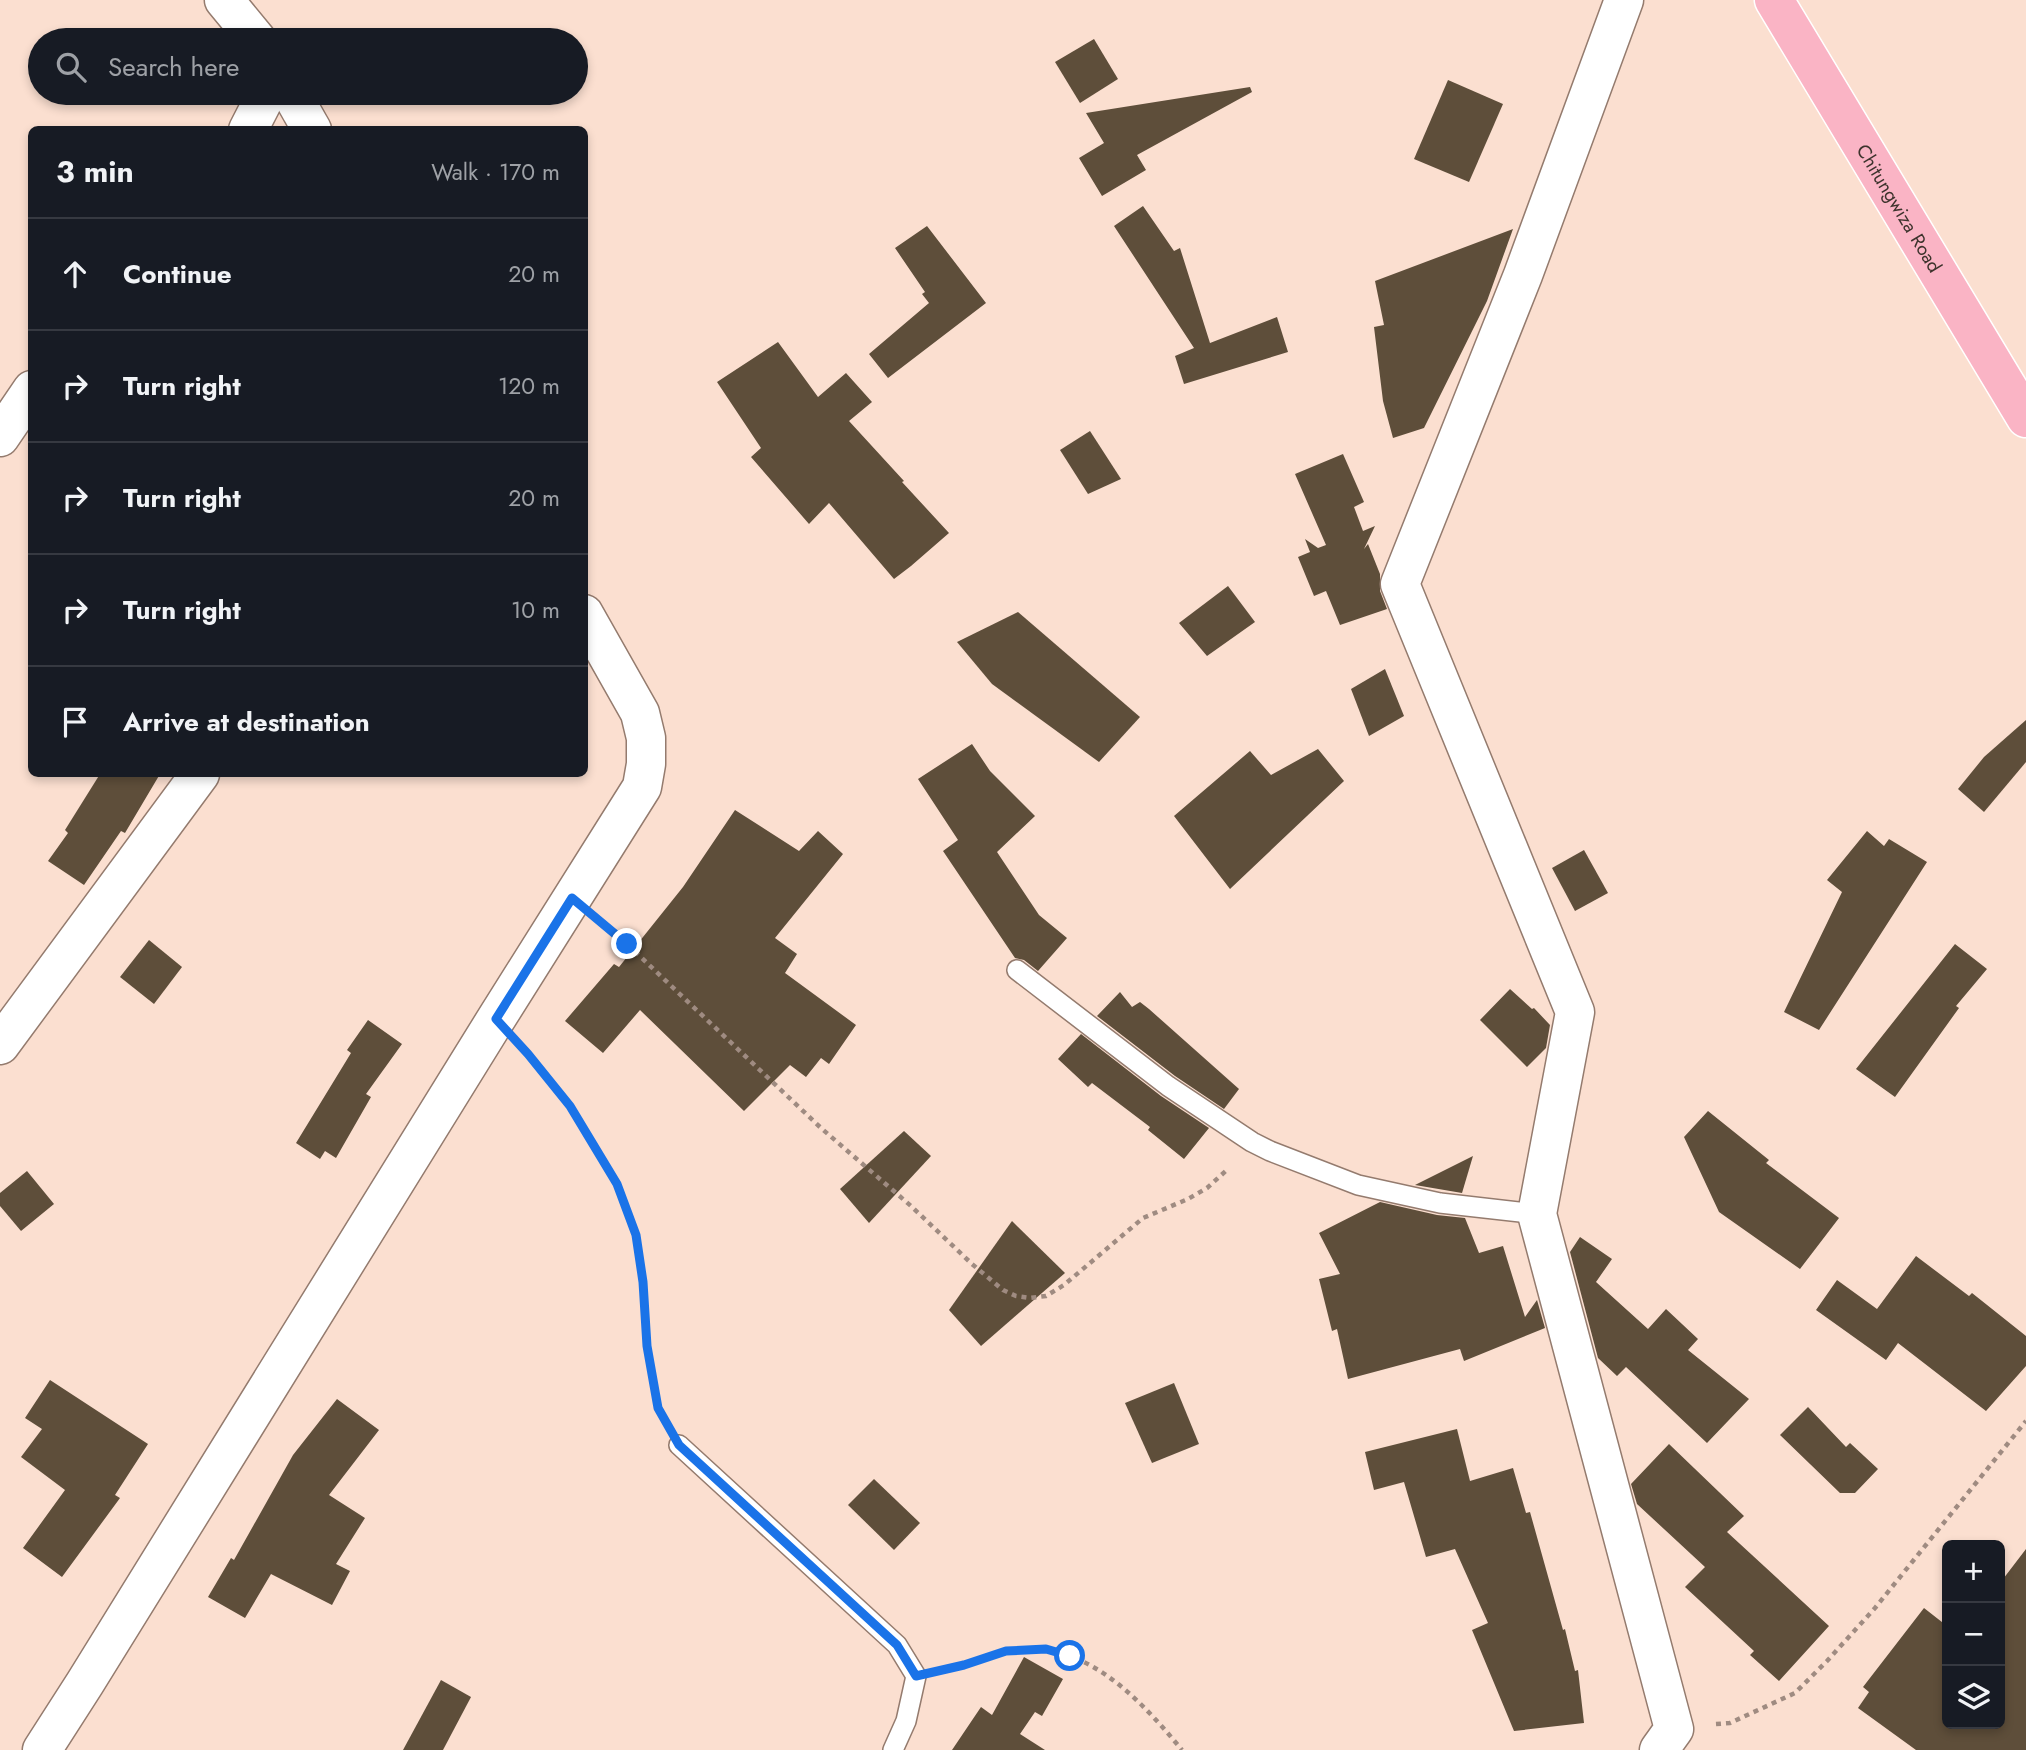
<!DOCTYPE html>
<html lang="en">
<head>
<meta charset="utf-8">
<style>
  :root { --surface:#171b24; --page:#20242c; --text:#f1f3f6; --muted:#9ea1a6; --line:#363941 }
  body { margin:0; font-family:Jost,sans-serif; background:var(--page); color:var(--text) }
  .controls { position:absolute; right:21px; bottom:21px; display:grid; overflow:hidden; border-radius:10px; box-shadow:0 4px 10px #0003 }
  .controls button { width:63px; height:63px; display:grid; place-items:center; padding:0; border:0; border-bottom:2px solid var(--line); background:var(--surface); color:var(--text); font:35px sans-serif }
  .stop { position:absolute; width:21px; height:21px; margin:-16px; border:5px solid #1a73e8; border-radius:50%; background:#fff }
  .stop.end { background:#1a73e8; border-color:#fff; box-shadow:0 2px 7px #0008 }
  .list { margin:0; padding:0; list-style:none }
  h2 { display:flex; justify-content:space-between; align-items:center; height:91px; margin:0; padding:0 28px; font-size:30px }
  h2 small { font-size:23px; font-weight:400; color:var(--muted) }
  .list li { display:grid; grid-template-columns:46px 1fr auto; gap:21px; align-items:center; box-sizing:border-box; height:112px; padding:0 28px; border-top:2px solid var(--line) }
  .list b { display:block; font-size:26px; white-space:nowrap }
  .list em { font-size:23px; font-style:normal; color:var(--muted) }
  .icon { flex:none; width:38px; height:38px; fill:none; stroke:currentColor; stroke-width:2; stroke-linecap:round; stroke-linejoin:round }
  .map { position:relative; flex:none; width:2026px; height:1750px; overflow:hidden }
  .search { position:absolute; background:var(--surface); box-shadow:0 4px 10px #0003; left:28px; top:28px; width:560px; height:77px; display:flex; align-items:center; gap:18px; box-sizing:border-box; padding:0 24px; border-radius:38px; color:var(--muted); font-size:26px }
  .panel { position:absolute; background:var(--surface); box-shadow:0 4px 10px #0003; left:28px; top:126px; width:560px; height:651px; border-radius:10px }
  .map>svg:first-child { display:block }
  .building { fill:#5e4e3a }
  .lines { fill:none; stroke-linecap:round; stroke-linejoin:round }
  .service-casing { stroke:#947b6e; stroke-width:22 }
  .minor-casing { stroke:#947b6e; stroke-width:41 }
  .primary-casing { stroke:#fff; stroke-width:41 }
  .path { stroke:#9f8b81; stroke-width:4.5; stroke-dasharray:5 5; stroke-linecap:butt }
  .service { stroke:#fff; stroke-width:19 }
  .minor { stroke:#fff; stroke-width:38 }
  .primary { stroke:#fab4c5; stroke-width:38 }
  .route { stroke:#1a73e8; stroke-width:9 }
  .labels { text-anchor:middle; dominant-baseline:central; stroke-width:7; stroke-linejoin:round; paint-order:stroke }
  .street-label { font-size:19px; fill:#3e332d; stroke:#fbdfd0 }
</style>
</head>
<body>
<div class="map">
<svg width="2026" height="1750" viewBox="0 0 2026 1750">
  <rect width="100%" height="100%" fill="#fbdfd0"/>
  <!-- building -->
  <g class="building">
    <path d="M1094 39 1118 79 1080 103 1055 62Z"/>
    <path d="M1448 80 1503 104 1469 182 1414 159Z"/>
    <path d="M1250 87 1252 92 1137 155 1146 170 1102 196 1079 158 1104 143 1086 113Z"/>
    <path d="M1143 206 1174 251 1180 248 1210 343 1277 317 1288 352 1184 384 1175 356 1194 348 1114 226Z"/>
    <path d="M927 226 986 303 888 378 869 354 929 303 922 294 925 292 895 248Z"/>
    <path d="M1513 229 1487 301 1424 428 1393 438 1383 401 1374 327 1384 325 1375 281Z"/>
    <path d="M778 342 818 397 846 373 872 402 849 421 904 481 902 482 949 533 911 566 894 579 829 503 809 524 751 457 761 448 717 382Z"/>
    <path d="M1090 431 1121 479 1088 494 1060 450Z"/>
    <path d="M1343 454 1364 502 1354 507 1363 531 1375 526 1364 549 1368 544 1380 574V591L1387 609 1340 625 1326 591 1314 596 1298 557 1310 552 1305 539 1318 548 1326 545 1295 474Z"/>
    <path d="M1228 586 1255 622 1207 656 1179 623Z"/>
    <path d="M1018 612 1140 717 1099 762 992 684 957 642Z"/>
    <path d="M1385 669 1404 716 1369 736 1351 689Z"/>
    <path d="M2026 720V762L1984 812 1958 789 1984 757Z"/>
    <path d="M972 744 990 771 1035 816 997 852 1039 915 1067 938 1038 971 1024 960 1015 958 943 851 958 840 918 779Z"/>
    <path d="M1318 749 1344 781 1230 889 1174 816 1250 751 1271 775Z"/>
    <path d="M100 774H160L125 833 121 831 84 885 48 861 68 833 65 830Z"/>
    <path d="M735 810 799 851 818 831 843 854 775 938 797 954 785 973 856 1025 829 1064 821 1058 806 1077 790 1065 744 1111 640 1010 603 1053 565 1021 614 964 619 967 683 887Z"/>
    <path d="M1867 831 1884 846 1889 839 1927 862 1819 1030 1784 1012 1842 892 1827 880Z"/>
    <path d="M1584 850 1608 893 1575 911 1552 868Z"/>
    <path d="M149 940 182 967 154 1004 120 977Z"/>
    <path d="M1955 944 1987 969 1956 1006 1959 1008 1895 1097 1856 1069Z"/>
    <path d="M1510 989 1532 1009 1534 1008 1550 1025 1546 1048 1527 1067 1480 1020Z"/>
    <path d="M1120 992 1132 1007 1140 1002 1149 1009 1239 1089 1224 1109 1175 1076 1097 1016Z"/>
    <path d="M368 1020 402 1044 366 1094 371 1097 336 1158 325 1151 320 1159 296 1143 351 1053 347 1050Z"/>
    <path d="M1081 1034 1161 1096 1209 1128 1184 1159 1148 1130 1150 1127 1092 1083 1088 1087 1058 1059Z"/>
    <path d="M1708 1111 1769 1160 1766 1163 1839 1218 1800 1269 1719 1212 1684 1137Z"/>
    <path d="M904 1131 931 1156 869 1223 840 1189Z"/>
    <path d="M1473 1156 1462 1193 1415 1185Z"/>
    <path d="M27 1171 54 1204 21 1231 0 1206V1193Z"/>
    <path d="M1380 1202 1437 1215 1465 1218 1479 1253 1503 1246 1525 1317 1537 1300 1545 1328 1464 1361 1460 1349 1348 1379 1337 1329 1332 1331 1319 1279 1340 1274 1319 1233Z"/>
    <path d="M1012 1221 1065 1273 981 1346 949 1310Z"/>
    <path d="M1580 1237 1612 1259 1596 1282 1648 1329 1666 1309 1698 1339 1688 1350 1749 1399 1707 1443 1626 1367 1617 1376 1598 1358 1570 1252Z"/>
    <path d="M1916 1256 1969 1296 1972 1293 2026 1336V1366L1986 1411 1898 1343 1886 1360 1816 1310 1837 1280 1877 1309Z"/>
    <path d="M50 1380 148 1444 115 1495 120 1498 62 1577 23 1548 65 1490 21 1457 42 1429 25 1418Z"/>
    <path d="M1174 1383 1199 1444 1152 1463 1125 1403Z"/>
    <path d="M337 1399 379 1430 329 1495 365 1518 336 1564 350 1571 332 1605 271 1574 245 1618 208 1597 231 1558 234 1560 293 1455Z"/>
    <path d="M1808 1407 1846 1447 1850 1443 1878 1469 1855 1493H1840L1780 1435Z"/>
    <path d="M1457 1429 1470 1481 1513 1468 1526 1513 1530 1512 1563 1630 1565 1629 1575 1671 1578 1670 1584 1723 1514 1731 1472 1630 1488 1623 1455 1549 1426 1557 1404 1482 1374 1490 1365 1452Z"/>
    <path d="M1669 1444 1744 1516 1727 1532 1829 1626 1779 1681 1750 1655 1754 1651 1685 1587 1705 1567 1637 1504 1631 1484Z"/>
    <path d="M874 1479 920 1523 894 1550 848 1505Z"/>
    <path d="M2026 1549V1750H1916L1858 1708 1869 1692 1863 1687 1924 1608 1947 1626V1724H2000V1583Z"/>
    <path d="M1024 1657 1063 1679 1042 1716 1035 1712 1020 1734 1045 1750H952L981 1707 992 1715Z"/>
    <path d="M441 1680 471 1697 443 1750H403Z"/>
  </g>
  <g class="lines">
    <defs>
      <g id="service">
        <path d="M1017 970 1168 1086 1252 1142 1270 1151 1358 1185 1440 1203 1537 1214"/>
        <path d="M679 1445 897 1645 916 1676 906 1721 893 1750"/>
      </g>
      <g id="minor">
        <path d="M224 0 257 40"/>
        <path d="M1624 0 1523 275 1400 584 1575 1012 1537 1214 1674 1729 1659 1750"/>
        <path d="M291 93 312 130"/>
        <path d="M248 130 267 93"/>
        <path d="M0 437 32 390"/>
        <path d="M0 1045 200 774"/>
        <path d="M42 1750 85 1683 496 1019 642 787 646 764V738L640 713 584 614"/>
      </g>
      <g id="primary">
        <path id="s1" d="M1774 0 2026 418"/>
      </g>
    </defs>
    <!-- service casing -->
    <use href="#service" class="service-casing"/>
    <!-- minor casing -->
    <use href="#minor" class="minor-casing"/>
    <!-- primary casing -->
    <use href="#primary" class="primary-casing"/>
    <!-- path -->
    <g class="path">
      <path d="M605 925 627 944 821 1128 911 1206 972 1264 1003 1290 1016 1296 1030 1298 1046 1296 1064 1285 1143 1218 1188 1199 1207 1188 1229 1168"/>
      <path d="M527 1054C570 1105 621 1171 636 1237 639 1250 641 1265 643 1279 648 1315 646 1350 653 1386 656 1397 657 1406 663 1416"/>
      <path d="M949 1668C969 1664 987 1655 1007 1651 1083 1637 1138 1697 1182 1750"/>
      <path d="M1716 1724 1730 1723 1795 1693 1827 1661 1875 1608 2026 1421"/>
    </g>
    <!-- service -->
    <use href="#service" class="service"/>
    <!-- minor -->
    <use href="#minor" class="minor"/>
    <!-- primary -->
    <use href="#primary" class="primary"/>
  </g>
  <g class="lines">
    <!-- route -->
    <path class="route" d="M627 944 572 898 496 1019 528 1054 570 1106 617 1184 636 1235 643 1282 647 1346 658 1408 679 1445 897 1645 916 1676 964 1665 1006 1651 1046 1649 1070 1656"/>
  </g>
  <g class="labels">
    <!-- street labels -->
    <g class="street-label">
      <text stroke="none"><textPath href="#s1" startOffset="243">Chitungwiza Road</textPath></text>
    </g>
  </g>
</svg>
<div class="controls">
<button>+</button>
<button>−</button>
<button><svg class="icon" aria-label="layers" viewBox="0 0 24 24"><path d="M12 4l9 5-9 5-9-5zM3 14l9 5 9-5"/></svg></button>
</div>
<div class="stop" style="left:1070px;top:1656px"></div>
<div class="stop end" style="left:627px;top:944px"></div>
<div class="search"><svg class="icon" aria-label="search" viewBox="0 0 24 24"><circle cx="10" cy="10" r="6"/><path d="M15 15l6 6"/></svg>Search here</div>
<section class="panel">
<h2>3 min<small>Walk · 170 m</small></h2>
<ul class="list">
<li><svg class="icon" aria-label="ahead" viewBox="0 0 24 24"><path d="M12 20V5M6 11l6-6 6 6"/></svg><div><b>Continue</b></div><em>20 m</em></li>
<li><svg class="icon" aria-label="right" viewBox="0 0 24 24"><path d="M7 20v-9h11M14 6l5 5-5 5"/></svg><div><b>Turn right</b></div><em>120 m</em></li>
<li><svg class="icon" aria-label="right" viewBox="0 0 24 24"><path d="M7 20v-9h11M14 6l5 5-5 5"/></svg><div><b>Turn right</b></div><em>20 m</em></li>
<li><svg class="icon" aria-label="right" viewBox="0 0 24 24"><path d="M7 20v-9h11M14 6l5 5-5 5"/></svg><div><b>Turn right</b></div><em>10 m</em></li>
<li><svg class="icon" aria-label="arrive" viewBox="0 0 24 24"><path d="M6 21V4h12l-3 4 3 4H6"/></svg><div><b>Arrive at destination</b></div></li>
</ul>
</section>
</div>
</body>
</html>
